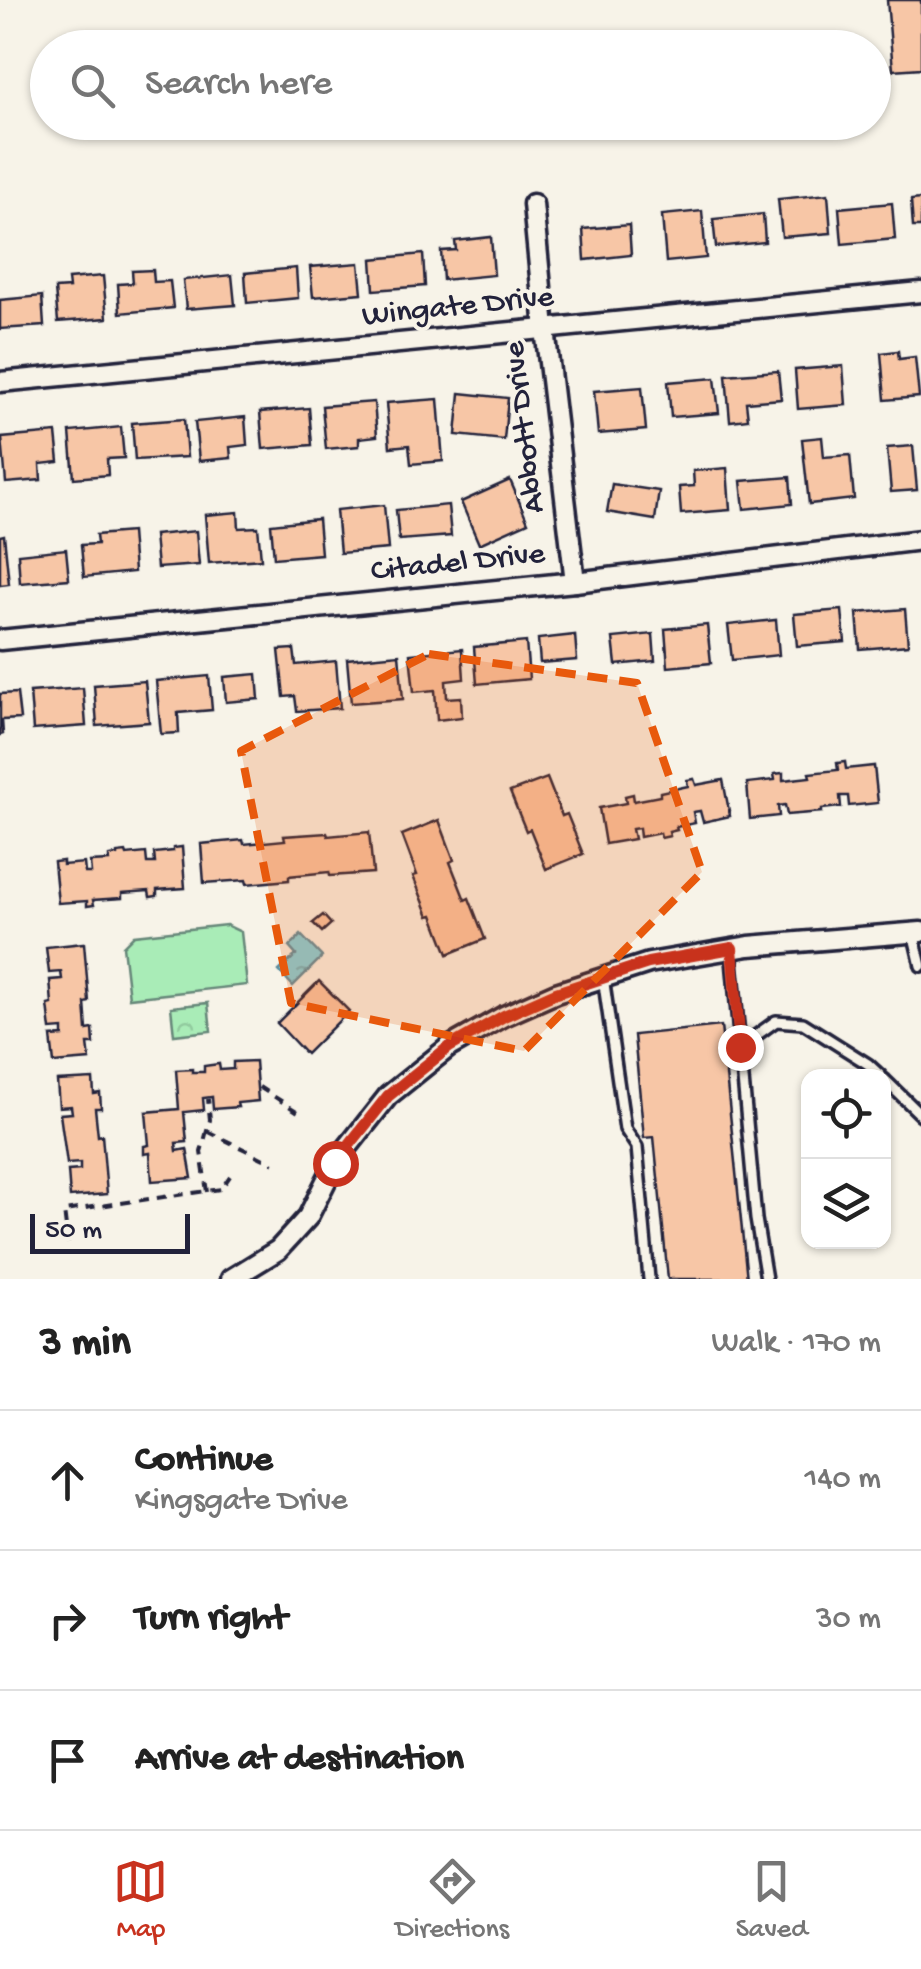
<!DOCTYPE html>
<html lang="en">
<head>
<meta charset="utf-8">
<style>
  :root { --surface:#fff; --page:#f6f6f6; --text:#222; --muted:#767676; --line:#e0e0e0; --accent:#c8321e }
  body { margin:0; font-family:"Gochi Hand",sans-serif; background:var(--page); color:var(--text) }
  .controls { position:absolute; right:30px; bottom:30px; display:grid; overflow:hidden; border-radius:20px; box-shadow:0 2px 8px #0004 }
  .controls button { width:90px; height:90px; display:grid; place-items:center; padding:0; border:0; border-bottom:2px solid var(--line); background:var(--surface); color:var(--text); font:50px sans-serif }
  .scale { position:absolute; left:30px; bottom:25px; width:160px; box-sizing:border-box; padding-left:10px; border:5px solid #22223b; border-top:0; font-size:28px; line-height:35px; white-space:nowrap; color:#22223b; -webkit-text-stroke:8px #f7f3e8; paint-order:stroke }
  .stop { position:absolute; width:30px; height:30px; margin:-22px; border:8px solid #c8321e; border-radius:50%; background:#fff }
  .stop.end { background:#c8321e; border-color:#fff; box-shadow:0 2px 10px #0008 }
  .list { margin:0; padding:0; list-style:none }
  h2 { display:flex; justify-content:space-between; align-items:center; height:130px; margin:0; padding:0 40px; font-size:42px }
  h2 small { font-size:32px; font-weight:400; color:var(--muted) }
  .list li { display:grid; grid-template-columns:65px 1fr auto; gap:30px; align-items:center; box-sizing:border-box; height:140px; padding:0 40px; border-top:2px solid var(--line) }
  .list b { display:block; font-size:38px; white-space:nowrap }
  .list p { margin:0; font-size:32px; white-space:nowrap; color:var(--muted) }
  .list em { font-size:32px; font-style:normal; color:var(--muted) }
  .icon { flex:none; width:55px; height:55px; fill:none; stroke:currentColor; stroke-width:2; stroke-linecap:round; stroke-linejoin:round }
  .map { position:relative; flex:none; width:921px; height:1279px; overflow:hidden }
  .search { position:absolute; background:var(--surface); box-shadow:0 2px 8px #0004; left:30px; right:30px; top:30px; height:110px; display:flex; align-items:center; gap:25px; box-sizing:border-box; padding:0 35px; border-radius:55px; color:var(--muted); font-size:38px }
  .sheet { height:550px; background:var(--surface) }
  nav { display:flex; justify-content:space-around; align-items:center; box-sizing:border-box; height:140px; border-top:2px solid var(--line); background:var(--surface); font-size:28px; color:var(--muted) }
  nav a { display:grid; justify-items:center; gap:5px }
  nav .on { color:var(--accent) }
  .map>svg:first-child { display:block }
  .grass { fill:#a9ecb7; stroke:#668779; stroke-width:2.5 }
  .forest { fill:url(#forest-crowns); stroke:#668779; stroke-width:2.5 }
  .water { fill:url(#water-ripples); stroke:#5c8c9d; stroke-width:2.5 }
  .building { fill:#f7c6a6; stroke:#22223b; stroke-width:2.5 }
  .lines { fill:none; stroke-linecap:round; stroke-linejoin:round }
  .lane-casing { stroke:#22223b; stroke-width:16 }
  .street-casing { stroke:#22223b; stroke-width:25 }
  .path { stroke:#22223b; stroke-width:4; stroke-dasharray:10 8; stroke-linecap:butt }
  .lane { stroke:#f7f3e8; stroke-width:9 }
  .street { stroke:#f7f3e8; stroke-width:18 }
  .route { stroke:#c8321e; stroke-width:12 }
  .marked { fill:#e8590c; fill-opacity:0.2; stroke:#e8590c; stroke-width:8; stroke-dasharray:20 12; stroke-linejoin:round }
  .labels { text-anchor:middle; dominant-baseline:central; stroke-width:8; stroke-linejoin:round; paint-order:stroke }
  .street-label { font-size:32px; fill:#22223b; stroke:#f7f3e8 }
</style>
</head>
<body>
<div class="map">
<svg width="921" height="1279" viewBox="0 0 921 1279">
  <defs>
    <pattern id="forest-crowns" width="20" height="18" patternUnits="userSpaceOnUse" patternTransform="scale(2.5)"><rect width="20" height="18" fill="#a9ecb7"/><path d="M2 6a3 3 0 1 1 6 0M12 15a3 3 0 1 1 6 0" fill="none" stroke="#91ca9e"/></pattern>
    <pattern id="water-ripples" width="26" height="14" patternUnits="userSpaceOnUse" patternTransform="scale(2.5)"><rect width="26" height="14" fill="#83d3df"/><path d="M2 4q2-2 4 0t4 0M15 11q2-2 4 0t4 0" fill="none" stroke="#71b5c0"/></pattern>
  </defs>
  <rect width="100%" height="100%" fill="#f7f3e8"/>
  <filter id="ink" filterUnits="userSpaceOnUse"><feTurbulence type="fractalNoise" baseFrequency=".01" numOctaves="2"/><feDisplacementMap in="SourceGraphic" scale="20" xChannelSelector="R" yChannelSelector="G"/><feConvolveMatrix kernelMatrix="1 2 1 2 8 2 1 2 1" color-interpolation-filters="sRGB"/></filter>
  <g filter="url(#ink)">
    <!-- grass -->
    <path class="grass" d="M226 925 241 932 247 985 129 998 123 946 134 935Z"/>
    <!-- forest -->
    <path class="forest" d="M208 1003 211 1031 174 1035 171 1007Z"/>
    <!-- water -->
    <path class="water" d="M301 935 322 957 293 986 279 971 296 955 289 947Z"/>
    <!-- building -->
    <g class="building">
      <path d="M887 0H921V68L893 70Z"/>
      <path d="M828 194 831 233 782 237 778 199Z"/>
      <path d="M921 199V227H913L911 200Z"/>
      <path d="M892 203 895 239 842 244 839 208Z"/>
      <path d="M702 211 706 258 666 262 662 215Z"/>
      <path d="M763 214 765 242 716 247 713 219Z"/>
      <path d="M629 225 631 255 585 260 583 229Z"/>
      <path d="M491 237 494 275 443 280 441 251 456 250 455 241Z"/>
      <path d="M423 254 425 286 374 290 372 259Z"/>
      <path d="M359 263 362 293 313 297 310 267Z"/>
      <path d="M296 268 298 298 247 303 245 273Z"/>
      <path d="M153 270 154 282 170 281 173 308 120 313 118 284 133 283 132 271Z"/>
      <path d="M232 275 235 305 186 309 183 280Z"/>
      <path d="M103 276 107 318 58 322 55 289 69 288 68 279Z"/>
      <path d="M42 296 44 326 0 329V300Z"/>
      <path d="M898 351 899 359 915 357 919 397 885 400 881 353Z"/>
      <path d="M843 366 846 405 798 409 795 370Z"/>
      <path d="M778 371 781 399 746 402 748 419 730 421 726 375Z"/>
      <path d="M715 378 719 413 671 417 668 382Z"/>
      <path d="M642 387 646 430 598 434 594 391Z"/>
      <path d="M460 393 508 398 504 440 456 435Z"/>
      <path d="M438 399 443 461 411 464 409 445 390 447 386 403Z"/>
      <path d="M374 402 377 436 359 438V446L326 449 322 406Z"/>
      <path d="M309 408 312 445 263 449 260 412Z"/>
      <path d="M245 417 247 445 230 447 231 458 199 461 195 422Z"/>
      <path d="M184 419 187 457 135 460 132 423Z"/>
      <path d="M121 427 124 458 107 459 108 475 74 478 70 432Z"/>
      <path d="M56 433 59 462 40 464 41 480 6 483 2 438Z"/>
      <path d="M822 437 824 457 850 455 854 499 809 504 802 439Z"/>
      <path d="M913 446 917 490 891 492 887 448Z"/>
      <path d="M727 468 730 510 681 514 679 487 694 486 693 471Z"/>
      <path d="M790 477 792 504 744 509 741 481Z"/>
      <path d="M510 480 528 522 479 544 461 502Z"/>
      <path d="M612 484 659 491 655 520 607 512Z"/>
      <path d="M384 505 388 549 340 553 336 510Z"/>
      <path d="M448 505 451 536 399 540 396 510Z"/>
      <path d="M238 512 239 528 258 527 261 559 209 563 205 515Z"/>
      <path d="M318 519 321 554 274 558 271 524Z"/>
      <path d="M196 531 199 565 157 568 154 535Z"/>
      <path d="M131 532 134 572 84 577 81 545 97 544 96 535Z"/>
      <path d="M4 535 9 584 0 585V536Z"/>
      <path d="M66 549 69 579 20 583 18 554Z"/>
      <path d="M905 609 908 645 860 649 857 613Z"/>
      <path d="M842 610 845 642 797 646 794 614Z"/>
      <path d="M776 620 779 655 732 660 728 625Z"/>
      <path d="M707 625 711 663 668 667 665 629Z"/>
      <path d="M653 634 655 661 616 665 613 638Z"/>
      <path d="M575 635 577 660 540 663 538 639Z"/>
      <path d="M526 642 529 679 477 684 474 647Z"/>
      <path d="M294 649 296 665 336 661 340 708 297 711 295 696 284 697 279 650Z"/>
      <path d="M462 649 464 679 446 681 447 698 461 697 462 717 437 720 435 690 414 692 410 654Z"/>
      <path d="M399 654 403 699 351 703 347 659Z"/>
      <path d="M257 674 259 699 226 702 224 677Z"/>
      <path d="M209 676 212 710 178 713 179 733 161 734 156 681Z"/>
      <path d="M145 681 149 722 97 726 94 685Z"/>
      <path d="M83 688 86 726 33 730 30 692Z"/>
      <path d="M17 693 20 719 2 720 3 734 0 735V694Z"/>
      <path d="M845 762 846 769 874 766 878 803 849 806 848 796H840L841 807 822 809V812L787 815 785 805 778 806 779 816 750 819 747 783 775 780 774 774 783 773V780L810 777 809 773 838 770 837 763Z"/>
      <path d="M547 778 562 816 567 814 583 854 546 869 530 829 526 831 510 792Z"/>
      <path d="M694 779 696 785 723 780 730 816 703 822 700 811 693 812 695 823 676 827 677 830 669 832 670 836 661 838 660 833 640 837 639 828 632 829 634 839 605 844 599 808 626 803 625 796 633 794 634 801 660 796V792L688 786 687 780Z"/>
      <path d="M439 820 454 860 450 862 465 900 469 898 485 939 448 954 433 915 429 916 413 876 417 875 402 835Z"/>
      <path d="M369 832 373 873 330 876 329 872 289 876V880L247 884 246 880 204 883 201 844 243 840 244 844 285 840 284 836 327 833 328 836Z"/>
      <path d="M182 847 185 888 157 890V896L150 897 149 891 122 893V898L93 900 94 905 87 906V901L58 903 54 862 63 861V865L84 863 85 873H91L90 862 109 861V856L117 855V853L126 852 127 855 146 853 147 863H155L154 853 173 851V848Z"/>
      <path d="M323 915 331 924 322 932 313 923Z"/>
      <path d="M84 943 89 1002 85 1003 87 1030 93 1029 94 1044H88L90 1060 54 1063 51 1037 63 1036V1029L51 1030 48 1005 52 1004 50 980 62 979 61 972 49 973 46 947Z"/>
      <path d="M319 981 349 1011 306 1054 277 1023Z"/>
      <path d="M721 1026 747 1279H668L654 1137 644 1138 634 1035Z"/>
      <path d="M255 1061 258 1101 237 1103 238 1107 213 1109 212 1097 203 1098 204 1110 184 1112 187 1142 176 1143 177 1151 187 1149 192 1178 152 1181 150 1153 144 1154V1146L149 1145 146 1112 179 1109 176 1070 192 1069V1072H204V1066L219 1064 220 1070 233 1069V1062Z"/>
      <path d="M93 1079 94 1094 100 1093 101 1108H95L98 1136 102 1135 107 1194 70 1197 68 1171 80 1170V1163L67 1164 60 1114 72 1113 71 1106 59 1107 57 1081Z"/>
    </g>
    <g class="lines">
      <defs>
        <g id="lane">
          <path d="M913 932 921 966"/>
          <path d="M731 949 756 1219 766 1279"/>
          <path d="M603 977 625 1129 637 1147 649 1279"/>
          <path d="M740 1047 776 1021 803 1023 868 1064 881 1076"/>
          <path d="M884 1079 921 1115"/>
        </g>
        <g id="street">
          <path d="M533 204 545 329 575 582"/>
          <path d="M0 382 921 292"/>
          <path d="M0 640 575 582 921 540"/>
          <path d="M231 1279 278 1250 308 1217 335 1163 388 1096 449 1047 504 1016 556 993 649 963 749 946 921 932"/>
        </g>
      </defs>
      <!-- lane casing -->
      <use href="#lane" class="lane-casing"/>
      <!-- street casing -->
      <use href="#street" class="street-casing"/>
      <!-- path -->
      <g class="path">
        <path d="M259 1087 303 1115"/>
        <path d="M207 1131 274 1164"/>
        <path d="M207 1192 201 1152 210 1120 208 1099"/>
        <path d="M68 1243 64 1211 221 1189 230 1176"/>
      </g>
      <!-- lane -->
      <use href="#lane" class="lane"/>
      <!-- street -->
      <use href="#street" class="street"/>
    </g>
  </g>
  <g class="lines" filter="url(#ink)">
    <!-- route -->
    <path class="route" d="M335 1163 388 1096 449 1047 504 1016 556 993 648 963 732 948 740 1047"/>
  </g>
  <!-- marked area -->
  <path class="marked" d="M429 654 637 683 702 872 524 1051 291 1003 241 751Z"/>
  <g class="labels">
    <!-- street labels -->
    <g class="street-label">
      <text transform="translate(458 308) rotate(-6)">Wingate Drive</text>
      <text transform="translate(526 427) rotate(-97)">Abbott Drive</text>
      <text transform="translate(458 564) rotate(-6)">Citadel Drive</text>
    </g>
  </g>
</svg>
<div class="controls">
<button><svg class="icon" aria-label="locate" viewBox="0 0 24 24"><circle cx="12" cy="12" r="6"/><path d="M12 2v4M12 18v4M2 12h4M18 12h4"/></svg></button>
<button><svg class="icon" aria-label="layers" viewBox="0 0 24 24"><path d="M12 4l9 5-9 5-9-5zM3 14l9 5 9-5"/></svg></button>
</div>
<div class="scale">50 m</div>
<div class="stop" style="left:335px;top:1163px"></div>
<div class="stop end" style="left:740px;top:1047px"></div>
<div class="search"><svg class="icon" aria-label="search" viewBox="0 0 24 24"><circle cx="10" cy="10" r="6"/><path d="M15 15l6 6"/></svg>Search here</div>
</div>
<section class="sheet">
<h2>3 min<small>Walk · 170 m</small></h2>
<ul class="list">
<li><svg class="icon" aria-label="ahead" viewBox="0 0 24 24"><path d="M12 20V5M6 11l6-6 6 6"/></svg><div><b>Continue</b><p>Kingsgate Drive</p></div><em>140 m</em></li>
<li><svg class="icon" aria-label="right" viewBox="0 0 24 24"><path d="M7 20v-9h11M14 6l5 5-5 5"/></svg><div><b>Turn right</b></div><em>30 m</em></li>
<li><svg class="icon" aria-label="arrive" viewBox="0 0 24 24"><path d="M6 21V4h12l-3 4 3 4H6"/></svg><div><b>Arrive at destination</b></div></li>
</ul>
</section>
<nav>
<a class="on"><svg class="icon" aria-label="map" viewBox="0 0 24 24"><path d="M3 6l6-2 6 2 6-2v14l-6 2-6-2-6 2zM9 4v14M15 6v14"/></svg>Map</a>
<a><svg class="icon" aria-label="directions" viewBox="0 0 24 24"><path d="M12 3l9 9-9 9-9-9zM9 14v-3h6M13 9l2 2-2 2"/></svg>Directions</a>
<a><svg class="icon" aria-label="saved" viewBox="0 0 24 24"><path d="M7 4h10v16l-5-4-5 4z"/></svg>Saved</a>
</nav>
</body>
</html>
